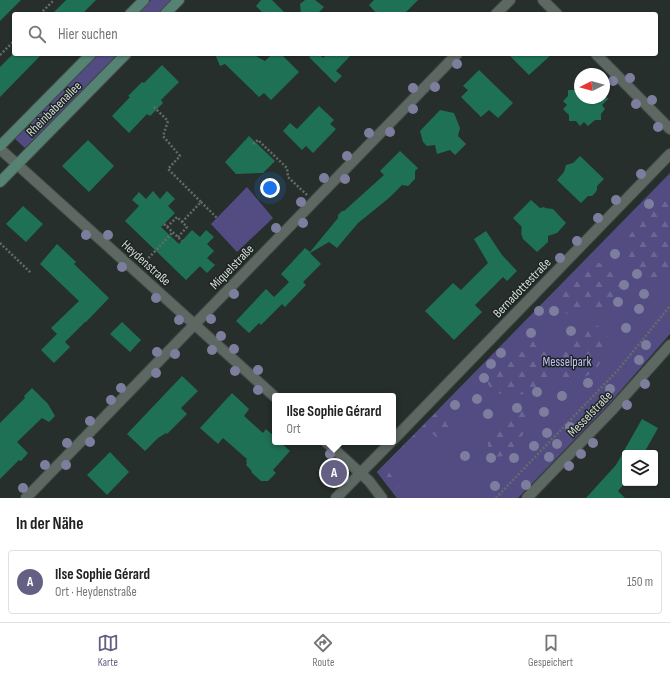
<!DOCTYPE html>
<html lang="de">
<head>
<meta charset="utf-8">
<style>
  :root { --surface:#fff; --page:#f2f2f2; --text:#222; --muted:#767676; --line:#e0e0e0; --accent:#646083 }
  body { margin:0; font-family:"Sofia Sans Condensed",sans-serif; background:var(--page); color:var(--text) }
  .controls { position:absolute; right:12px; bottom:12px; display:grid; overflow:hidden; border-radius:4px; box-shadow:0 1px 3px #0004 }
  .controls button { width:36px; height:36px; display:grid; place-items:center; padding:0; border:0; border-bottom:1px solid var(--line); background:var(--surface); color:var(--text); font:20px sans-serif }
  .compass { position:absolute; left:574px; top:68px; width:36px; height:36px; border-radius:50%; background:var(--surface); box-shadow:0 1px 3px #0004; rotate:264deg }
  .you { position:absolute; left:270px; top:188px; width:14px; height:14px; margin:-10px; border:3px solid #fff; border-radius:50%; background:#1a73e8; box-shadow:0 0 0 6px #1a73e833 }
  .badge { display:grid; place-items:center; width:26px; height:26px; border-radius:50%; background:var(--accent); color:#fff; font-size:13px; font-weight:700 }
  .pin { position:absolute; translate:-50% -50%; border:2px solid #fff; box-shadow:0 1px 4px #0006 }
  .popup { position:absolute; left:272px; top:393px; width:124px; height:52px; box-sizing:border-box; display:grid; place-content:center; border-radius:4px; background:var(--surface); filter:drop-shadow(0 1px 3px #0005); font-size:13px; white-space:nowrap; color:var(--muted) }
  .popup b { font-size:15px; color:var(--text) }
  .popup::after { content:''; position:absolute; left:50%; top:100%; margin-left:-8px; border:8px solid transparent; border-top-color:var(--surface) }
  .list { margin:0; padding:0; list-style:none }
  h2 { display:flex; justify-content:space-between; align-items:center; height:52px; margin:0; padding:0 16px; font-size:17px }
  h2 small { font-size:13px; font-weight:400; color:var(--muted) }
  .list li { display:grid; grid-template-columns:26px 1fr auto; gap:12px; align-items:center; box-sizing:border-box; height:64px; margin:0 8px 8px; padding:0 8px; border:1px solid var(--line); border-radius:4px }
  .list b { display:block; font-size:15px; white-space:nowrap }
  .list p { margin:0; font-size:13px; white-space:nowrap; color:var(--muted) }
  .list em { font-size:13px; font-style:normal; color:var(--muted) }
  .icon { flex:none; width:22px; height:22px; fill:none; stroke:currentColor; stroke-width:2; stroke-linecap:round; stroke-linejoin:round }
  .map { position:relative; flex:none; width:670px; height:498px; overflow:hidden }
  .search { position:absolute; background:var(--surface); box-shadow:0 1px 3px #0004; left:12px; right:12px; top:12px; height:44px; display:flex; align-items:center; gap:10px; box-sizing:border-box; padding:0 14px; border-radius:4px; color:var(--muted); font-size:15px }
  .sheet { height:124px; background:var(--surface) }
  nav { display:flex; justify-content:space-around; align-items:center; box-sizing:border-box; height:56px; border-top:1px solid var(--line); background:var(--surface); font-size:11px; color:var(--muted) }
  nav a { display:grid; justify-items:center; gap:2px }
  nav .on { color:var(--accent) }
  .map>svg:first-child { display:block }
  .green { fill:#534c83 }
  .forest { fill:url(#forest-firs) }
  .building { fill:#1f7156 }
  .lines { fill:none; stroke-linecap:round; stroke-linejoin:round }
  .street-casing { stroke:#424a46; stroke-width:12 }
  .secondary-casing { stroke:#424a46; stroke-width:12 }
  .path { stroke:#646c68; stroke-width:2.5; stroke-dasharray:2 2; stroke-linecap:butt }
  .street { stroke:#5e6863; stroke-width:10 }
  .secondary { stroke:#558272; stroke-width:10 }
  .tree { fill:#7d7e9d }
  .labels { text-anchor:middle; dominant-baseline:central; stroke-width:3; stroke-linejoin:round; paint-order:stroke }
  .street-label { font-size:13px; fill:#d5dbd8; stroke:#1c2521 }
  .park-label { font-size:13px; fill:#c4befb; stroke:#1c2521 }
</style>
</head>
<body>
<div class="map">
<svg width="670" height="498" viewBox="0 0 670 498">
  <defs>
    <pattern id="forest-firs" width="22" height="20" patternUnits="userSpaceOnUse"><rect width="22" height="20" fill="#534c83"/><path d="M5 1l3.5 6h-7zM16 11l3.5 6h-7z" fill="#6b6594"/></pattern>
  </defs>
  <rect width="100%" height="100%" fill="#262f2b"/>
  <!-- green -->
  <g class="green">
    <path d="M151 0H172L158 14H137Z"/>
    <path d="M98 54H118L25 148 14 138Z"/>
    <path d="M670 173V334L609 404 518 498H397L377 472Z"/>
    <path d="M247 187 273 218 237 252 211 224Z"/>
  </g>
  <!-- forest -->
  <g class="forest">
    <path d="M670 190V272L651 279 644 277 632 267 629 258 628 248 629 236 635 228 644 219 654 203Z"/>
    <path d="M598 263C603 263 609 264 612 268 622 276 622 298 611 306 605 311 600 308 594 308 588 309 583 316 577 317 573 318 570 316 566 313 563 310 560 305 560 300 560 289 588 266 598 263Z"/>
    <path d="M592 325C620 327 605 364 590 374 580 381 563 377 551 381 541 384 533 391 523 394 515 396 504 394 496 393 492 390 489 388 488 383 486 370 507 350 517 345 523 341 530 338 537 335 545 337 547 346 554 349 566 355 575 335 584 329 586 327 590 326 592 325Z"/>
    <path d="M442 407 452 417 455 427 442 442 428 430 388 471 407 498H397L377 472Z"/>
    <path d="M526 410 531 415V424L511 450 503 456 495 457 490 454C481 426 502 413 526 410Z"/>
  </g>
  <!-- building -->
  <g class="building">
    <path d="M0 0H21L0 21Z"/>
    <path d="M66 0H96L82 14H52Z"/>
    <path d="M261 0H272L286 14H264L256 6Z"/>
    <path d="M305 0H315L324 7 317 14H301L300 4Z"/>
    <path d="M374 0H418L404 14H377L369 5Z"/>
    <path d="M13 54H42L0 97V67Z"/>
    <path d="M215 54H252L265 61 272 54H281L299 72 271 100 264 93 259 97 225 64 220 66Z"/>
    <path d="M312 54H319L323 58 327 54H352L336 71 342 76 335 83 309 57Z"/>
    <path d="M508 54H552L529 75Z"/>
    <path d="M162 65 179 82 161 100 163 103 150 116 147 114 129 133 112 116 130 97 128 96 142 82 144 83Z"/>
    <path d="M479 70 513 103 498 118 489 110 481 117 461 97 468 90 463 86Z"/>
    <path d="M568 90H580V98H609L602 105 605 109 601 114V120H595L588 126 584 122 580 126 576 121H569V115L563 109 567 105 563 101 568 96Z"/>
    <path d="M319 106 334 120 330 124 336 129 313 153 306 146 302 150 283 131 290 123 297 129Z"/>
    <path d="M440 110 454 113 460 128 458 136 466 144 455 155 450 150 437 154 435 145 427 146 423 142 420 131Z"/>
    <path d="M249 136 275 161 263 173 236 174 225 162Z"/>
    <path d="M88 140 114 166 89 192 62 166Z"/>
    <path d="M400 151 418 168 415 171V179L408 186 402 185 389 198 358 223 337 248 329 242 310 253 321 264 303 282 306 285 285 307 282 304 261 325 259 323 249 333 236 321 266 289 274 297 289 282 281 274 305 248 310 252 338 218V215L342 211H344L384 175 380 171Z"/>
    <path d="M580 156 604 179 597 186V190L595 193 592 196H588L581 203 557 180 564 172 566 165 573 163Z"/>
    <path d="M153 191 160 199 167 191 175 199 168 206 175 213 161 227 179 244 192 230 200 237 206 230 214 237 207 244 214 251 207 258 215 265 207 273 200 266 186 280 125 221 139 206 132 200 139 192 146 199Z"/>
    <path d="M531 200 540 208 544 207 545 208 553 209 566 223 557 233 548 236V242L537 252 523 239 521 233 522 232 521 231 522 229 521 228 522 227 513 218Z"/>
    <path d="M23 206 43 224 26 242 6 224Z"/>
    <path d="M486 231 502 255 517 271 507 281 503 277 475 305 482 312 454 340 425 311 453 283 461 290 488 263 474 239Z"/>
    <path d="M57 244 76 262 74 264 109 298 86 322H85L65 342 70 347 54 363 41 350 57 334 51 328 79 301 40 264Z"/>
    <path d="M122 322 141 340 130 352 110 334Z"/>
    <path d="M182 376 198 391 181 408 187 414 167 434 166 433 158 438 145 451 127 434Z"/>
    <path d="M32 388 48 404 55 416 49 422 42 418 17 442 28 453 21 461 19 460 0 479V423L25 398 24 396Z"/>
    <path d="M232 393 249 409 244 416 263 433 266 429 275 437V442H280L290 451 273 470 276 473 268 481H261L251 472 252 471 246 465 247 463 246 461 247 459 223 438 218 444 200 428Z"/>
    <path d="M642 419 658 428 644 453H625V483L618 491 625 498H586L616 465Z"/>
    <path d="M110 452 129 472 107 495 87 475Z"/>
  </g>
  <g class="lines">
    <defs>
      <g id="street">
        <path d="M543 0 557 14"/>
        <path d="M496 14 510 0"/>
        <path d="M596 54 670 129"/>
        <path d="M0 149 275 397"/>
        <path d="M393 440 670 154"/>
        <path d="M326 442 369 481 382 498"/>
        <path d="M26 498 457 54"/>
        <path d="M336 498 391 442"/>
        <path d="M527 498 613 409 670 345"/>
      </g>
      <g id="secondary">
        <path d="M130 14 144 0"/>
        <path d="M165 14 179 0"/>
        <path d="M0 146 91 54"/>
        <path d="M0 182 126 54"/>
      </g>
    </defs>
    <!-- street casing -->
    <use href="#street" class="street-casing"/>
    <!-- secondary casing -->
    <use href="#secondary" class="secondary-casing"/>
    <!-- path -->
    <g class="path">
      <path d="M40 14 54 0"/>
      <path d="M0 55 14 41"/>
      <path d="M154 107 168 121 163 136 180 156 168 169 201 202 182 222"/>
      <path d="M253 144 258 140 287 168 288 177 307 195"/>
      <path d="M201 202 217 218"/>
      <path d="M164 224 182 241"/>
      <path d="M167 227 177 217 187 227 178 237"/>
      <path d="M0 243 31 273"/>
      <path d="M143 264 173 232"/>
      <path d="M496 498 618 370 670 306"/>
    </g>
    <!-- street -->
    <use href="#street" class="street"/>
    <!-- secondary -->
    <use href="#secondary" class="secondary"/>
  </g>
  <!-- trees -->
  <g class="tree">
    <circle cx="457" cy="64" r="5"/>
    <circle cx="630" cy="78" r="5"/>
    <circle cx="613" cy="81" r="5"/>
    <circle cx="435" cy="87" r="5"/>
    <circle cx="413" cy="88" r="5"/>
    <circle cx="652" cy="100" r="5"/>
    <circle cx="636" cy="104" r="5"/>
    <circle cx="413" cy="109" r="5"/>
    <circle cx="658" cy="127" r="5"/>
    <circle cx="390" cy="132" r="5"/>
    <circle cx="369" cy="133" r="5"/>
    <circle cx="347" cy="156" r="5"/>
    <circle cx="641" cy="174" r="5"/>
    <circle cx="324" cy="178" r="5"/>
    <circle cx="345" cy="179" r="5"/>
    <circle cx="616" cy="200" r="5"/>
    <circle cx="301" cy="202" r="5"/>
    <circle cx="649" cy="204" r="5"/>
    <circle cx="598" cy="218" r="5"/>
    <circle cx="303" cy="223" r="5"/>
    <circle cx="276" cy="228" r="5"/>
    <circle cx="86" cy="235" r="5"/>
    <circle cx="108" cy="235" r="5"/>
    <circle cx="577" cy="241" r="5"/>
    <circle cx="615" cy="254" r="5"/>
    <circle cx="560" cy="258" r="5"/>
    <circle cx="122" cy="267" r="5"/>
    <circle cx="637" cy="274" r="5"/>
    <circle cx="624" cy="285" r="5"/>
    <circle cx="234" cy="294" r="5"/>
    <circle cx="644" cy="294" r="5"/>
    <circle cx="156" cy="298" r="5"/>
    <circle cx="618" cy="302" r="5"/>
    <circle cx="639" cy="309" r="5"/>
    <circle cx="539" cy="311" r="5"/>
    <circle cx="554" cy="311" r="5"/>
    <circle cx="211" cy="319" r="5"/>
    <circle cx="179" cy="320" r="5"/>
    <circle cx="626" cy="328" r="5"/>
    <circle cx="571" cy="331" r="5"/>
    <circle cx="531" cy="333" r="5"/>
    <circle cx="221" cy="336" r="5"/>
    <circle cx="646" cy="345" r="5"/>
    <circle cx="234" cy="349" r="5"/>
    <circle cx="212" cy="350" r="5"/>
    <circle cx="157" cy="352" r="5"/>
    <circle cx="501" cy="353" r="5"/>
    <circle cx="175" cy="354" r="5"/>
    <circle cx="639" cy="360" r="5"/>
    <circle cx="491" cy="364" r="5"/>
    <circle cx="258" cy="370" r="5"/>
    <circle cx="235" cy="371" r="5"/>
    <circle cx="156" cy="373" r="5"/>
    <circle cx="484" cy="378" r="5"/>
    <circle cx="588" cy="383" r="5"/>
    <circle cx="645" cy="384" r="5"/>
    <circle cx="121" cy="388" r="5"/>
    <circle cx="610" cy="389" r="5"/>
    <circle cx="258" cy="390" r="5"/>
    <circle cx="537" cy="392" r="5"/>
    <circle cx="562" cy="396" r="5"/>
    <circle cx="477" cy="399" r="5"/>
    <circle cx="111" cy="400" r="5"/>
    <circle cx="455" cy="405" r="5"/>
    <circle cx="627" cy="405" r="5"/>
    <circle cx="517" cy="408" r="5"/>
    <circle cx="544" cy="412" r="5"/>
    <circle cx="592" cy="413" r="5"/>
    <circle cx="488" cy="414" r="5"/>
    <circle cx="90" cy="421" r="5"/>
    <circle cx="570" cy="427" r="5"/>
    <circle cx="547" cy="433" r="5"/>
    <circle cx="90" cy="442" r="5"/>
    <circle cx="67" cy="443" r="5"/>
    <circle cx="593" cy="443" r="5"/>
    <circle cx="557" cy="444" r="5"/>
    <circle cx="534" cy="446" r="5"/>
    <circle cx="330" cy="454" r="5"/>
    <circle cx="581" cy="454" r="5"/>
    <circle cx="465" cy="456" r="5"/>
    <circle cx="549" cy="457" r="5"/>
    <circle cx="491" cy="458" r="5"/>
    <circle cx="514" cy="458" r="5"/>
    <circle cx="45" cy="465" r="5"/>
    <circle cx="66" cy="465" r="5"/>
    <circle cx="569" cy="466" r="5"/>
    <circle cx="344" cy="479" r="5"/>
    <circle cx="526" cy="485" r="5"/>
    <circle cx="495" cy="486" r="5"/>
    <circle cx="23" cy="488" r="5"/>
  </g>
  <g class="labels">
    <!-- street labels -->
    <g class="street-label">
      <text transform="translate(54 109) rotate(-45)">Rheinbabenallee</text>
      <text transform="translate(146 263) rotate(42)">Heydenstraße</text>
      <text transform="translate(232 267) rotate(-46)">Miquelstraße</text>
      <text transform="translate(522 288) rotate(-46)">Bernadottestraße</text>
      <text transform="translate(590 414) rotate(-46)">Messelstraße</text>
    </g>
    <!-- park labels -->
    <g class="park-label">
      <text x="567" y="362">Messelpark</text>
    </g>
  </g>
</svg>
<div class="controls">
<button><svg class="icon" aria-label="layers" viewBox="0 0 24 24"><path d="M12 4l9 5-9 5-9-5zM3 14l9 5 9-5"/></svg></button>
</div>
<svg class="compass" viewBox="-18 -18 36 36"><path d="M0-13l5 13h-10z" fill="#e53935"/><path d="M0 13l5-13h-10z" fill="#767676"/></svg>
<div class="you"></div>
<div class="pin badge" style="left:334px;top:473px">A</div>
<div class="popup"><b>Ilse Sophie Gérard</b>Ort</div>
<div class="search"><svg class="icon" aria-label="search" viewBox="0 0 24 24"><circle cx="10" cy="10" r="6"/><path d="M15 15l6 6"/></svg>Hier suchen</div>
</div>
<section class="sheet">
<h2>In der Nähe<small></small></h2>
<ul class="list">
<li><span class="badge">A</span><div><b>Ilse Sophie Gérard</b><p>Ort · Heydenstraße</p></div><em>150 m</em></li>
</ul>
</section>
<nav>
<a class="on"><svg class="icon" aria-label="map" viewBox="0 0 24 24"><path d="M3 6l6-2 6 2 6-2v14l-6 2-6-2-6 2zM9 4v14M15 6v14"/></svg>Karte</a>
<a><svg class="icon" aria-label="directions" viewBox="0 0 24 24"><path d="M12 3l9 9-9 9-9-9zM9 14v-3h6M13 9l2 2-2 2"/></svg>Route</a>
<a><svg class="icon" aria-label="saved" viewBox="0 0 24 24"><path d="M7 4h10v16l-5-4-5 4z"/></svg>Gespeichert</a>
</nav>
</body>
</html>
